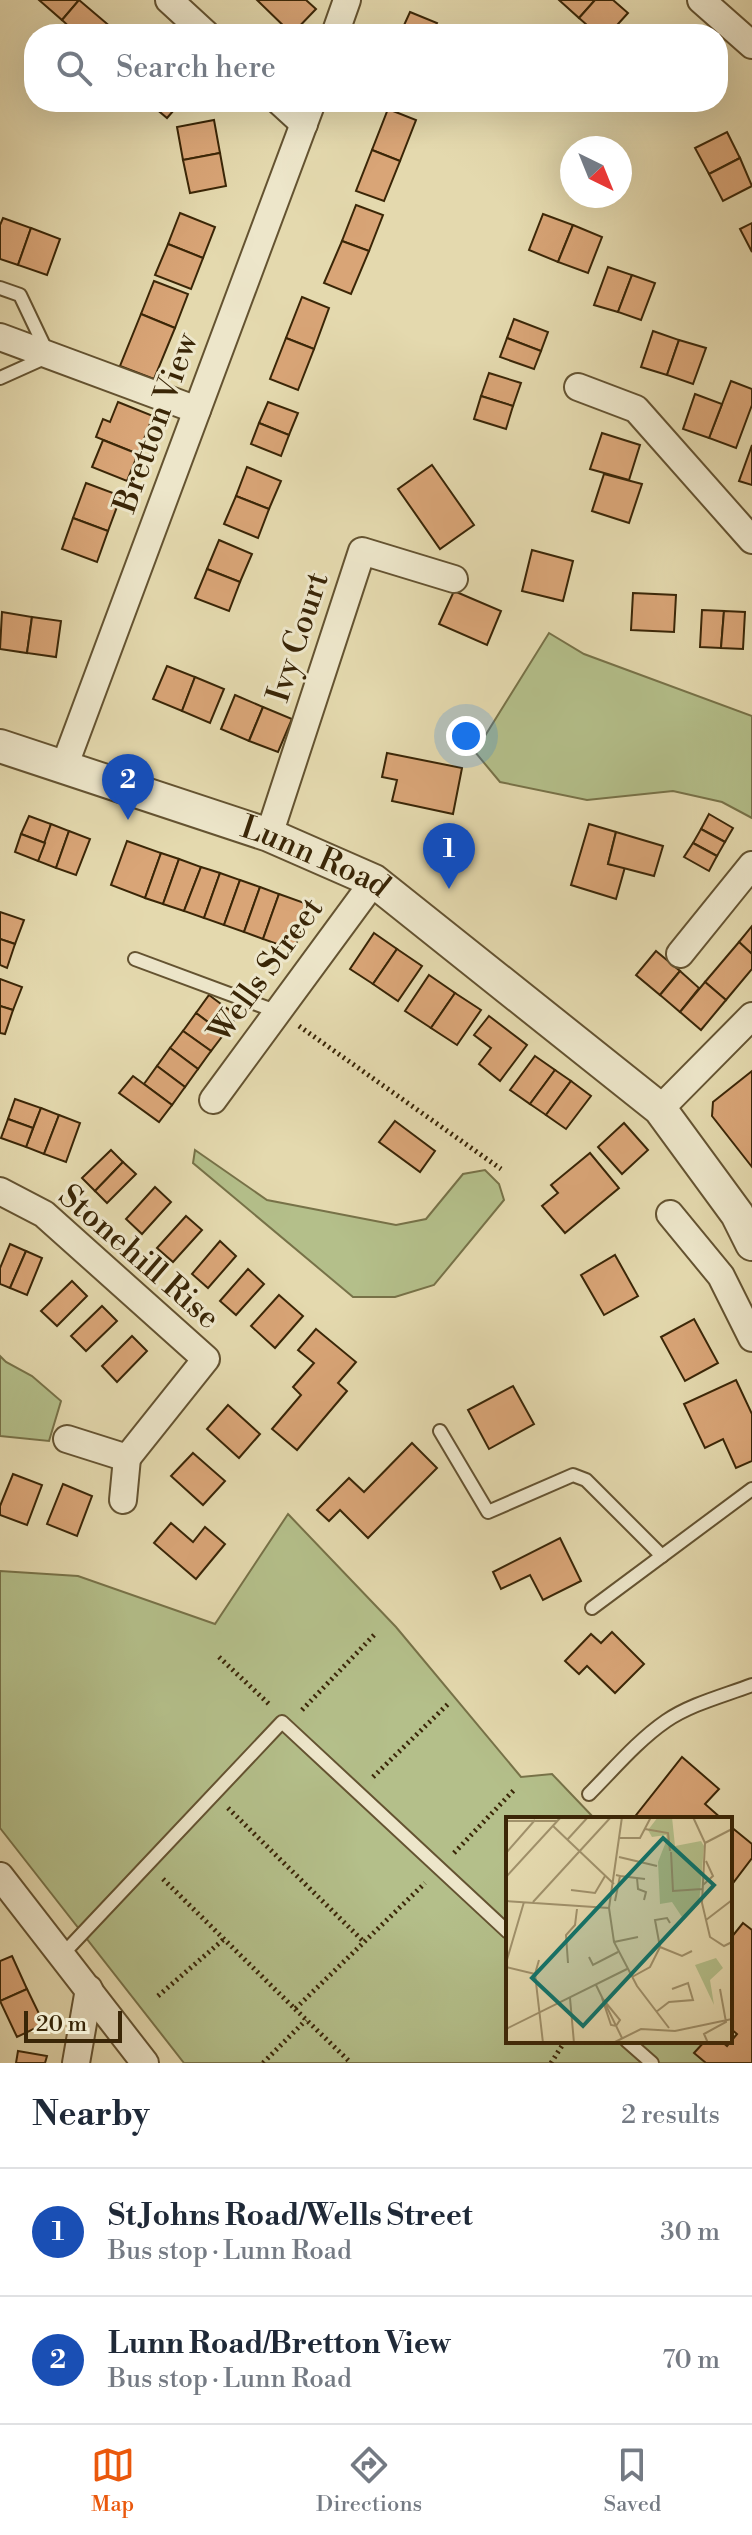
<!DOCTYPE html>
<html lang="en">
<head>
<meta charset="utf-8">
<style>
  :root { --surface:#fff; --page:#f2f2f3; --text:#1f2937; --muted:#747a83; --line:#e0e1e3; --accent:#ea580c }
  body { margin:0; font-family:"Libre Bodoni",serif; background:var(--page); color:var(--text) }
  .compass { position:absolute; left:560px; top:136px; width:72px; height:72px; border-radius:50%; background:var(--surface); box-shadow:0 8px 32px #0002; rotate:137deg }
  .scale { position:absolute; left:24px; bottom:20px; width:98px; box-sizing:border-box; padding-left:8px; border:4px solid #3a2607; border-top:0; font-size:22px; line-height:28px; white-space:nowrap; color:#3a2607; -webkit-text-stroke:6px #ede6ca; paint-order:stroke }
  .you { position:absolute; left:466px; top:736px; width:28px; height:28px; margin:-20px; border:6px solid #fff; border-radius:50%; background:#1a73e8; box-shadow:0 0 0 12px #1a73e833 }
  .badge { display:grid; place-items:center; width:52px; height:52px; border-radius:50%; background:var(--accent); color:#fff; font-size:26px; font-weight:700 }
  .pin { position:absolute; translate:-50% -66px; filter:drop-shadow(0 2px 4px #0008) }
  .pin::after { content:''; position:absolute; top:42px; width:28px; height:24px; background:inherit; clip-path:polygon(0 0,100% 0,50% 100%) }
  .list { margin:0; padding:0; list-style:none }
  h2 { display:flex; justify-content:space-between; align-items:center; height:104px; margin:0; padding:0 32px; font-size:34px }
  h2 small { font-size:26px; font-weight:400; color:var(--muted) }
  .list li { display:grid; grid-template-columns:52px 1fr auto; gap:24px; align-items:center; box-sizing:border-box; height:128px; padding:0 32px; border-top:2px solid var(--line) }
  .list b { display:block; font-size:30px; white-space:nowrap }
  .list p { margin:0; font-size:26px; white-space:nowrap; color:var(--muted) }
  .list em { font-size:26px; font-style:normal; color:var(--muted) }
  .icon { flex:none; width:44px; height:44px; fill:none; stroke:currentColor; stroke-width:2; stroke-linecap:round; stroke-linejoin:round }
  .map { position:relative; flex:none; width:752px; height:2063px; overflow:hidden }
  .search { position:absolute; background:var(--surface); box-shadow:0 8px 32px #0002; left:24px; right:24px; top:24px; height:88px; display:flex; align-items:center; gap:20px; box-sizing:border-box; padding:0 28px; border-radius:32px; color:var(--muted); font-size:30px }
  .sheet { height:360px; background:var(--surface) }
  nav { display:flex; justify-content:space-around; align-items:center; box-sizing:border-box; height:112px; border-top:2px solid var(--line); background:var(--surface); font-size:22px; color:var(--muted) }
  nav a { display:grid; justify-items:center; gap:4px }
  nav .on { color:var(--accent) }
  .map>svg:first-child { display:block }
  .green { fill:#b4bf8a; stroke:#777248; stroke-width:2 }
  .building { fill:#d9a577; stroke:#3a2607; stroke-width:2 }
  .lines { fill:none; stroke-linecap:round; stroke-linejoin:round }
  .service-casing { stroke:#645331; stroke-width:16 }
  .minor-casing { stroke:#645331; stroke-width:30 }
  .tertiary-casing { stroke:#645331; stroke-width:36 }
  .path { stroke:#3a2607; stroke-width:5; stroke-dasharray:2 4; stroke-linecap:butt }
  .service { stroke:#ede6ca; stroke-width:12 }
  .minor { stroke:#ede6ca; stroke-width:26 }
  .tertiary { stroke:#ede6ca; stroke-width:32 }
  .labels { text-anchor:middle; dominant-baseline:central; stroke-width:6; stroke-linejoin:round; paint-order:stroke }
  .street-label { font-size:32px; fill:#3a2607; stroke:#ede6ca }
  .inset-road { fill:none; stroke:#a0916b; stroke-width:2 }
  .view { fill:#0f766e; fill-opacity:0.15; stroke:#0f766e; stroke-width:4 }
  .inset-edge { fill:none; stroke:#3a2607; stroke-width:4 }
</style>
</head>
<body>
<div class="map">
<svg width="752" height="2063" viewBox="0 0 752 2063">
  <rect width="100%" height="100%" fill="#e4d9ae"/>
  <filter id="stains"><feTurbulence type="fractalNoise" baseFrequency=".0025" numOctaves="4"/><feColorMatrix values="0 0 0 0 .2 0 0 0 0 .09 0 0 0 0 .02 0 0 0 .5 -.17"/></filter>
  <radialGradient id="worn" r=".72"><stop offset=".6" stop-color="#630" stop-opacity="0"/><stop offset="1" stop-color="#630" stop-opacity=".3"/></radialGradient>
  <!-- green -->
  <g class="green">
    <path d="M549 633 584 654 752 716V818L722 802 673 791 587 800 500 782 475 752Z"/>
    <path d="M195 1150 267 1200 396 1225 426 1219 463 1174 485 1170 499 1184 504 1200 434 1285 395 1297H353L193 1163Z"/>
    <path d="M0 1356 6 1362 32 1376 61 1401 49 1441 0 1436Z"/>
    <path d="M288 1514 396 1627 521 1777 552 1774 595 1819H508V2041H705L695 2053 706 2063H184L0 1828V1571L78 1576 215 1624Z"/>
  </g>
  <!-- building -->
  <g class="building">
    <path d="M39 0H79L62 20Z"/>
    <path d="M79 0 112 28 106 34H77L62 20Z"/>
    <path d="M257 0H306L316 9 292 34Z"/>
    <path d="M559 0H595L579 18Z"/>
    <path d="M595 0H613L628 13 609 34H597L579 18Z"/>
    <path d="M410 12 437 23 432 34H400Z"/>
    <path d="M148 102H181L167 118Z"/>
    <path d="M388 109 416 120 400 161 372 150Z"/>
    <path d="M214 120 220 153 183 160 177 127Z"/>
    <path d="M727 132 740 158 709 174 695 148Z"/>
    <path d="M372 150 400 161 384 201 356 191Z"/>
    <path d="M220 153 226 186 190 193 183 160Z"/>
    <path d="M740 158 752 186 723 201 709 174Z"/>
    <path d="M356 205 383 215 369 251 342 241Z"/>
    <path d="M180 213 215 227 203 258 168 244Z"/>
    <path d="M543 214 573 225 558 262 529 250Z"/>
    <path d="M3 218 31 228 18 265 0 259V225Z"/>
    <path d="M752 223V252L740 229Z"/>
    <path d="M573 225 602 237 588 273 558 262Z"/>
    <path d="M31 228 60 239 47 275 18 265Z"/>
    <path d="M342 241 369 251 351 294 324 283Z"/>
    <path d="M168 244 203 258 191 289 155 275Z"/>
    <path d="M608 267 632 275 618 312 594 305Z"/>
    <path d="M632 275 655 283 641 320 618 312Z"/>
    <path d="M154 281 188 294 175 328 141 314Z"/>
    <path d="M302 297 329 308 314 349 286 338Z"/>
    <path d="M141 314 175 328 154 379 120 366Z"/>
    <path d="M514 319 548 332 541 351 507 338Z"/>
    <path d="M653 331 679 340 667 375 641 367Z"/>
    <path d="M286 338 314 349 298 390 270 379Z"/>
    <path d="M507 338 541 351 534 369 500 357Z"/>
    <path d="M679 340 706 348 693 384 667 375Z"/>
    <path d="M489 373 521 383 513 406 481 396Z"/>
    <path d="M731 381 752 389V405L736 448 709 438Z"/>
    <path d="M695 394 722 404 709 438 683 429Z"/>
    <path d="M481 396 513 406 506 429 474 419Z"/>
    <path d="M118 402 153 416 138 454 96 437 103 419 110 422Z"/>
    <path d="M268 402 298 413 289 435 259 423Z"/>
    <path d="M259 423 289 435 281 456 251 444Z"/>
    <path d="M602 433 640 445 629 480 590 469Z"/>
    <path d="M103 440 138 454 127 481 92 467Z"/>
    <path d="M752 445V485L739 481Z"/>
    <path d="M432 465 474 525 440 549 398 489Z"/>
    <path d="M247 467 281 481 269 509 236 496Z"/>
    <path d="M604 474 642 484 629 523 592 511Z"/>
    <path d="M86 483 121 496 108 531 73 518Z"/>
    <path d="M236 496 269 509 258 538 224 524Z"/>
    <path d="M73 518 108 531 97 562 62 549Z"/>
    <path d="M219 540 252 554 240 582 207 569Z"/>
    <path d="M532 550 573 561 563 601 522 591Z"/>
    <path d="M207 569 240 582 229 611 195 598Z"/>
    <path d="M454 591 501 611 487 645 439 624Z"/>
    <path d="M633 593 676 595 674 632 631 630Z"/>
    <path d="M702 610 724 611 721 648 700 647Z"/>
    <path d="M724 611 745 612 743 649 721 648Z"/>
    <path d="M2 612 32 617 27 653 0 649Z"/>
    <path d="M32 617 61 621 56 657 27 653Z"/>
    <path d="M167 666 195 677 182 711 153 699Z"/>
    <path d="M195 677 224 689 210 723 182 711Z"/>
    <path d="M235 695 263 707 249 741 221 729Z"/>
    <path d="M263 707 292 719 278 752 249 741Z"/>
    <path d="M387 753 462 768 453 814 392 801 397 780 382 777Z"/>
    <path d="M709 814 733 828 725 842 701 829Z"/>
    <path d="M29 816 51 824 45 843 21 834Z"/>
    <path d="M51 824 69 831 56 868 38 861Z"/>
    <path d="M589 824 616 832 608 864 625 867 616 899 571 885Z"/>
    <path d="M701 829 725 842 717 856 693 843Z"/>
    <path d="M69 831 90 839 76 875 56 868Z"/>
    <path d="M616 832 663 846 654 876 608 864Z"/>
    <path d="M21 834 45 843 38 861 15 852Z"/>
    <path d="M127 841 161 853 145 898 111 885Z"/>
    <path d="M693 843 717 856 709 871 684 857Z"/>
    <path d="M161 853 179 859 163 904 145 898Z"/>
    <path d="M179 859 201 867 184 911 163 904Z"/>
    <path d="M201 867 220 873 204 918 184 911Z"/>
    <path d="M220 873 240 880 224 925 204 918Z"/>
    <path d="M240 880 260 887 244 932 224 925Z"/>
    <path d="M260 887 279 894 263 939 244 932Z"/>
    <path d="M279 894 310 905 294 950 263 939Z"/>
    <path d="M0 912 24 920 15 944 0 939Z"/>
    <path d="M752 926V954L739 942Z"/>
    <path d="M374 933 397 949 373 984 350 969Z"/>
    <path d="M0 939 15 944 7 968 0 965Z"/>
    <path d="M739 942 752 954V969L726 1000 705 982Z"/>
    <path d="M397 949 422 966 398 1001 373 984Z"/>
    <path d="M656 951 680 971 660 995 636 975Z"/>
    <path d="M680 971 699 988 680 1012 660 995Z"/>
    <path d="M429 975 455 993 431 1028 405 1011Z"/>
    <path d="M0 979 22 987 13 1010 0 1006Z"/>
    <path d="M705 982 726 1000 701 1030 680 1012Z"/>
    <path d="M455 993 481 1010 457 1045 431 1028Z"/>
    <path d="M209 995 237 1016 224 1034 196 1013Z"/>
    <path d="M0 1006 13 1010 5 1034 0 1033Z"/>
    <path d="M196 1013 224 1034 211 1051 183 1031Z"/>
    <path d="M489 1016 527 1045 500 1081 479 1064 491 1048 474 1035Z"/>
    <path d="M183 1031 211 1051 198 1069 170 1048Z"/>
    <path d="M170 1048 198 1069 185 1087 157 1066Z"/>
    <path d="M535 1056 555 1070 530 1104 510 1090Z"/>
    <path d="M157 1066 185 1087 172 1105 144 1084Z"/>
    <path d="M555 1070 571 1081 546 1115 530 1104Z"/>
    <path d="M752 1071V1167L712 1116 713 1102Z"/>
    <path d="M133 1076 172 1105 159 1122 119 1093Z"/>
    <path d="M571 1081 591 1096 566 1129 546 1115Z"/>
    <path d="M15 1099 41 1108 33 1128 8 1119Z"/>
    <path d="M41 1108 59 1115 44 1154 26 1147Z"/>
    <path d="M59 1115 80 1123 66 1162 44 1154Z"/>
    <path d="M8 1119 33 1128 26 1147 1 1138Z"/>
    <path d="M395 1121 435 1151 420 1172 379 1142Z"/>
    <path d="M624 1123 648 1150 622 1174 598 1147Z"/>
    <path d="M111 1150 123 1162 95 1191 82 1178Z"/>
    <path d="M590 1153 619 1188 565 1233 542 1206 558 1193 551 1185Z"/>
    <path d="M123 1162 136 1174 107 1203 95 1191Z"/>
    <path d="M155 1187 171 1202 142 1234 126 1219Z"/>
    <path d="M186 1216 202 1230 173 1262 157 1248Z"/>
    <path d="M220 1241 236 1256 208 1288 192 1274Z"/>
    <path d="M10 1244 26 1251 10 1288 0 1284V1268Z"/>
    <path d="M26 1251 42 1258 27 1295 10 1288Z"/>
    <path d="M615 1255 638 1296 604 1315 581 1275Z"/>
    <path d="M248 1269 264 1284 236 1315 220 1301Z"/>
    <path d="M72 1281 87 1296 57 1326 41 1311Z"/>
    <path d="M279 1295 303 1316 275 1348 251 1326Z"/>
    <path d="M102 1306 117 1321 86 1351 71 1336Z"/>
    <path d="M694 1319 718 1363 685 1381 661 1337Z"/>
    <path d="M316 1329 356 1362 338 1383 347 1391 297 1450 272 1429 301 1395 293 1387 314 1363 298 1350Z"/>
    <path d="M132 1336 147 1351 117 1382 102 1366Z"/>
    <path d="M736 1380 752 1414V1461L736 1468 723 1439 705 1448 684 1404Z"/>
    <path d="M513 1386 534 1424 489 1449 468 1410Z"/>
    <path d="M228 1405 260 1434 239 1458 207 1429Z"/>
    <path d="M412 1443 437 1468 368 1538 340 1510 329 1521 317 1510 349 1478 364 1492Z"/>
    <path d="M193 1453 225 1481 203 1505 171 1476Z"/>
    <path d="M13 1474 42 1485 27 1525 0 1515V1506Z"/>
    <path d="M63 1484 92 1496 77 1536 47 1524Z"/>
    <path d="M171 1523 193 1542 205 1527 225 1544 196 1579 154 1543Z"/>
    <path d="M560 1538 581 1581 543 1600 530 1575 501 1589 493 1572Z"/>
    <path d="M612 1632 644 1664 615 1693 587 1666 579 1674 565 1661 591 1634 601 1643Z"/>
    <path d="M682 1757 719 1789 705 1804 722 1819H633Z"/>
    <path d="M730 1826 752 1844V1858L730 1887Z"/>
    <path d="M743 1923 752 1930V2063H706L694 2053 705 2041H721L727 2046 737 2034 730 2028V1939Z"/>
    <path d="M12 1956 27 1989 0 2001V1961Z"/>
    <path d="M27 1989 44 2024 17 2037 0 2001Z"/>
    <path d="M18 2051 47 2056 45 2063H16Z"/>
  </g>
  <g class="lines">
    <defs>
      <g id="service">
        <path d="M0 288 20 295 49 356 0 378"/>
        <path d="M135 959 278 1012"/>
        <path d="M440 1431 488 1512 573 1475 586 1480 662 1556"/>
        <path d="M592 1608 752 1489"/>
        <path d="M589 1794C613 1770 637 1741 666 1721 691 1704 723 1696 752 1685"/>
        <path d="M62 1955 282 1722 508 1932"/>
        <path d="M627 2041 652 2063"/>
      </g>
      <g id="minor">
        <path d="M169 0 206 34"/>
        <path d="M701 0 752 45"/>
        <path d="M335 34 347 0"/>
        <path d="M280 102 304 124"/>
        <path d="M0 337 197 410"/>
        <path d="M578 387 636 409 752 540"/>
        <path d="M64 767 312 102"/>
        <path d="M269 835 362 551 454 579"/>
        <path d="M680 954 752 865"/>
        <path d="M213 1100 374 881"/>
        <path d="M660 1109 752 1016"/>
        <path d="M0 1191 44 1214 206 1359 127 1458 67 1439"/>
        <path d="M670 1214 721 1276 752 1338"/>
        <path d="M123 1500 127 1458"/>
        <path d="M0 1876 145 2063"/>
        <path d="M76 2063 89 1989"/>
      </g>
      <g id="tertiary">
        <path id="s1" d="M0 746 269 835 374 881 660 1109 737 1214 752 1244"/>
      </g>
    </defs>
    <!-- service casing -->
    <use href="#service" class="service-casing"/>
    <!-- minor casing -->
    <use href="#minor" class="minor-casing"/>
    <!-- tertiary casing -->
    <use href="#tertiary" class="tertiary-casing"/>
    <!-- path -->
    <g class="path">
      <path d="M299 1026 501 1169"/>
      <path d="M219 1657 270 1705"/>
      <path d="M302 1710 375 1634"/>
      <path d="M373 1777 449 1703"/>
      <path d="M228 1808 364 1942"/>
      <path d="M454 1853 514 1790"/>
      <path d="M163 1879 295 2009 425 1883"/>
      <path d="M158 1996 224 1939"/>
      <path d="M295 2009 351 2063"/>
      <path d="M263 2063 306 2020"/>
      <path d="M551 2063 565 2041"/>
    </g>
    <!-- service -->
    <use href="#service" class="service"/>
    <!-- minor -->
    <use href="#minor" class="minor"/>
    <!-- tertiary -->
    <use href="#tertiary" class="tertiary"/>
  </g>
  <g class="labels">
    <!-- street labels -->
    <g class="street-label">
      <text transform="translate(156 423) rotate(-70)">Bretton View</text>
      <text transform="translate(298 637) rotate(-72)">Ivy Court</text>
      <text stroke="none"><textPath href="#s1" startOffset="334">Lunn Road</textPath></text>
      <text transform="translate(266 970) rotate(-54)">Wells Street</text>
      <text transform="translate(139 1257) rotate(41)">Stonehill Rise</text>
    </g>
  </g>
  <!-- overview -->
  <g transform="translate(506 1817)">
    <rect width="226" height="226" fill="#e4d9ae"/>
    <path d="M152 0H166L169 29 195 24 198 29 193 87 178 103 166 85 154 87 152 45 161 22 160 18 146 20 142 13ZM210 141 217 151 204 163 208 188 189 148Z" fill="#b4bf8a"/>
    <path class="inset-road" d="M116 0 103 91 108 125 131 169 163 211M187 0 199 26M0 4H52M47 9 108 67M139 12 162 16 164 34M114 21H134L145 0M61 23 82 0M199 26 196 86 204 120 218 129 226 125M199 26 226 12M165 35 167 74 196 72M0 36 29 3M113 40 151 49M114 59 139 62M0 60 55 0M131 61 132 72 140 75 138 83M197 68 207 59 200 44M65 73 89 76 99 59M0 84 103 91M109 84 114 59 110 58M27 85 105 0M200 103 226 83M108 125 132 120M154 130 176 139 186 134M83 140 87 148 112 135M33 143 29 157 37 226M0 146 18 85M62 146 60 118 69 108 71 92M0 150 29 157M126 160 144 150 154 130 149 103 161 101 164 106M90 168 116 221M64 181 68 226M96 181 114 203 110 209 105 208ZM150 195 163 185 187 183 182 166 166 172M0 212 121 152M107 226 135 212 169 214 226 202M202 226 198 217 220 205 214 172"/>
    <path class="view" d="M157 21 208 68 77 209 26 161Z"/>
    <rect width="226" height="226" class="inset-edge"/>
  </g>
  <rect width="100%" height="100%" filter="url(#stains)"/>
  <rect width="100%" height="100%" fill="url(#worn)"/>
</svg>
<svg class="compass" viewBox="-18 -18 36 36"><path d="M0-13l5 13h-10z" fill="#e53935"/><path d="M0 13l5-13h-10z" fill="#747a83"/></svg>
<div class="scale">20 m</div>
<div class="you"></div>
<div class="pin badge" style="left:449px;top:889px;background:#1a4fb4">1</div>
<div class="pin badge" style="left:128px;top:820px;background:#1a4fb4">2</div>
<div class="search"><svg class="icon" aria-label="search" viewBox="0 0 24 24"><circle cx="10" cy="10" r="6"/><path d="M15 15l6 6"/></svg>Search here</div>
</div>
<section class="sheet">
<h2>Nearby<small>2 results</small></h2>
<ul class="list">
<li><span class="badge" style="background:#1a4fb4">1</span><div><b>St Johns Road/Wells Street</b><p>Bus stop · Lunn Road</p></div><em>30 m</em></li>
<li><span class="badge" style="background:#1a4fb4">2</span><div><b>Lunn Road/Bretton View</b><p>Bus stop · Lunn Road</p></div><em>70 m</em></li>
</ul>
</section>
<nav>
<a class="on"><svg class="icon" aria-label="map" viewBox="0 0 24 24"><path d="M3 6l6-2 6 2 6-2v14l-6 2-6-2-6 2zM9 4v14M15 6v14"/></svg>Map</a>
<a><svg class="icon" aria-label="directions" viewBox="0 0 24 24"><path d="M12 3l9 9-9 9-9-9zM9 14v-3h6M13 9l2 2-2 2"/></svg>Directions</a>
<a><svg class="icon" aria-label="saved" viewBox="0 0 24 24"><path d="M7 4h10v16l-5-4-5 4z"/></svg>Saved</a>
</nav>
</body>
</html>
